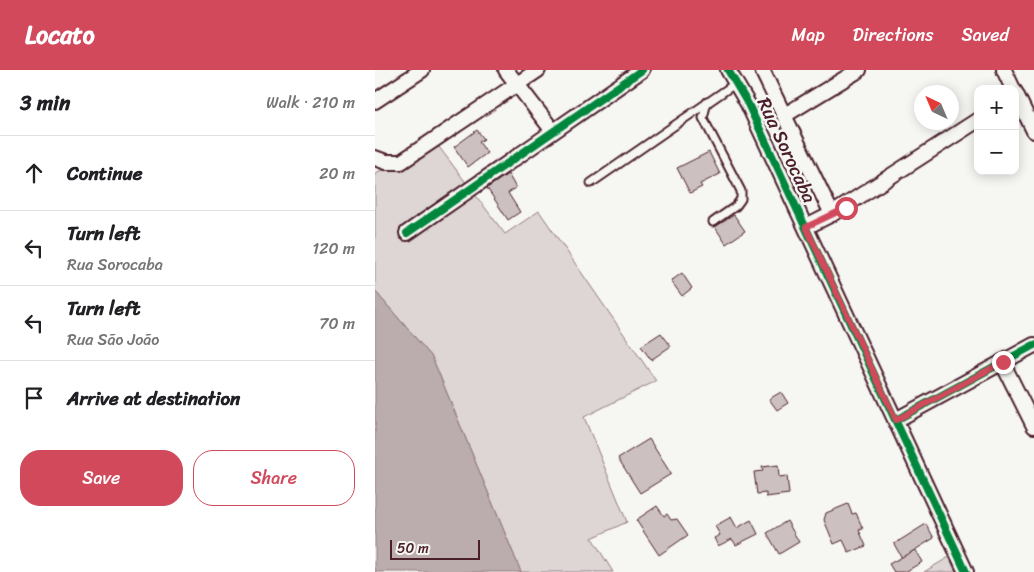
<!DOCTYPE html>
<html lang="en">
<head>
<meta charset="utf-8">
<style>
  :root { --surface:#fff; --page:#f6f6f6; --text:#202124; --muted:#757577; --line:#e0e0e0; --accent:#d1495b }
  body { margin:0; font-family:Sriracha,sans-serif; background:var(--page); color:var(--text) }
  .controls { position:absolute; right:15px; top:15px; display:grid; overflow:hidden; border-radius:10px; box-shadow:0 2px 12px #0003 }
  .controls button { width:45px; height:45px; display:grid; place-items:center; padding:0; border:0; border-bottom:1px solid var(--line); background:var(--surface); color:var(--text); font:25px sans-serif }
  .compass { position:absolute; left:539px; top:15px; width:45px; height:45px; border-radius:50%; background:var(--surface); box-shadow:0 2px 12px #0003; rotate:316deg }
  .scale { position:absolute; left:15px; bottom:12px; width:90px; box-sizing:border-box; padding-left:5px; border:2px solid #4a1f2b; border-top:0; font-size:14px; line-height:18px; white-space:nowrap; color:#4a1f2b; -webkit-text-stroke:4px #f6f6f2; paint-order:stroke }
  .stop { position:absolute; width:15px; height:15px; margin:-11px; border:4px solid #d1495b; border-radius:50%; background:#fff }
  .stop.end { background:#d1495b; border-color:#fff; box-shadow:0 1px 5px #0008 }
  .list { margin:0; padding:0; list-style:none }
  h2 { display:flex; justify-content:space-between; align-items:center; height:65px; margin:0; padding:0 20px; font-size:21px }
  h2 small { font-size:16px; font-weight:400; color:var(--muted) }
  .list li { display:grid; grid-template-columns:32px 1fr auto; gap:15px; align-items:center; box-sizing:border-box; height:75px; padding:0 20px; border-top:1px solid var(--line) }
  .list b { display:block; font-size:19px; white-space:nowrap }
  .list p { margin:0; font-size:16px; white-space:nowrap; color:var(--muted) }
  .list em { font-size:16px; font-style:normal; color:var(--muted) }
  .actions { display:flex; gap:10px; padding:15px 20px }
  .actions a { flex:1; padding:11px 0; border:1px solid var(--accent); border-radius:20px; text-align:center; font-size:18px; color:var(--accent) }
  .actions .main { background:var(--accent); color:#fff }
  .icon { flex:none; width:28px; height:28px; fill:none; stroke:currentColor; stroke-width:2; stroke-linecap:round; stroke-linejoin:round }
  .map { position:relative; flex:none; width:659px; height:502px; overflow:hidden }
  header { display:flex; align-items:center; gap:30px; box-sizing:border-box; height:70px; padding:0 25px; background:var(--accent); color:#fff }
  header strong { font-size:24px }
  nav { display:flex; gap:28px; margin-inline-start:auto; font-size:18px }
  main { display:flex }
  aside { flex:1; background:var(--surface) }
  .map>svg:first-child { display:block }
  .green { fill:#ddd6d5; stroke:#947a80 }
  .water { fill:#bbadae; stroke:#8e747a }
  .building { fill:#ccc1c0; stroke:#4a1f2b }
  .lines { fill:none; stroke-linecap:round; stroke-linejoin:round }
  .lane-casing { stroke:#4a1f2b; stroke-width:11 }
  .street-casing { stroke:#4a1f2b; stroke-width:18 }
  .lane { stroke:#f6f6f2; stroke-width:7 }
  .street { stroke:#f6f6f2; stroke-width:14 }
  .cycleway-casing { stroke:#f6f6f2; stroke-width:11 }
  .cycleway { stroke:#00873e; stroke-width:8 }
  .route { stroke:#d1495b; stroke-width:6 }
  .labels { text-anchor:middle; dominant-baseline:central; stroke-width:5; stroke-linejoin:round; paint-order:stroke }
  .street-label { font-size:19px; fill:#4a1f2b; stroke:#f6f6f2 }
</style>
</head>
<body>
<header>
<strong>Locato</strong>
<nav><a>Map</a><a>Directions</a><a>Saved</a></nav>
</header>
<main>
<aside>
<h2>3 min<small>Walk · 210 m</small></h2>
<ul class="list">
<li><svg class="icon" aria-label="ahead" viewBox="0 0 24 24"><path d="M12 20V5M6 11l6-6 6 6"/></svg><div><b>Continue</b></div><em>20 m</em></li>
<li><svg class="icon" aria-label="left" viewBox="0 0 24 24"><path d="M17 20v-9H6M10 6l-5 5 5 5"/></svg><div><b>Turn left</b><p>Rua Sorocaba</p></div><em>120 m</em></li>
<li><svg class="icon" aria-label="left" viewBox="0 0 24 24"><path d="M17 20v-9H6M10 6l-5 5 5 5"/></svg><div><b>Turn left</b><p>Rua São João</p></div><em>70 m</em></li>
<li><svg class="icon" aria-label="arrive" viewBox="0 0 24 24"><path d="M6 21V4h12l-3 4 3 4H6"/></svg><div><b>Arrive at destination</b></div></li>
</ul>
<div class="actions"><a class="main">Save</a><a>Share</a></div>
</aside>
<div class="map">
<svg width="659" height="502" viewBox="0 0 659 502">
  <rect width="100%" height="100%" fill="#f6f6f2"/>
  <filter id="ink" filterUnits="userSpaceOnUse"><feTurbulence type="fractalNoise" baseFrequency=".02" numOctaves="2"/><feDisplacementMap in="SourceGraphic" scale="10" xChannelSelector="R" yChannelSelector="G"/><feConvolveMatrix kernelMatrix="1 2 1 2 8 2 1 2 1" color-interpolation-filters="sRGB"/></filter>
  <g filter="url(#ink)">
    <!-- green -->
    <g class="green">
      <path d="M64 77 130 164 164 141 281 311 209 347 252 452 217 468 238 502H146L57 287 0 221V103Z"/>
      <path d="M574 487 581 502H549Z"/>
    </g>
    <!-- water -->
    <path class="water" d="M0 221 57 287 146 502H0Z"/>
    <!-- building -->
    <g class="building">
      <path d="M102 60 109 69 104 72 112 83 93 97 79 77Z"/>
      <path d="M334 82 345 104 325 114 327 117 315 123 302 98Z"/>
      <path d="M133 104 141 118 133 123 145 142 133 150 112 118Z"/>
      <path d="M359 145 370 161 351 174 340 157Z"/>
      <path d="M307 203 317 218 307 226 296 211Z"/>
      <path d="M286 263 296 276 276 290 266 276Z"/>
      <path d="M406 322 413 333 402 340 394 329Z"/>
      <path d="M274 369 296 404 265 423 243 388Z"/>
      <path d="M403 395 404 407 412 406 414 424 391 427V423L382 424 379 402 388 401 387 397Z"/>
      <path d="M473 434 477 444 481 443 488 459 484 460 491 476 474 483 468 470 459 474 449 450 451 443Z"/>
      <path d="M282 436 289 446 292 444 296 450 302 449 313 465 284 485 261 450Z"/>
      <path d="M356 447 362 458 376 450 383 464 361 475 357 469 343 476 339 468 345 465 340 456Z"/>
      <path d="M412 451 424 472 404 484 392 463Z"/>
      <path d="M551 454 559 468 527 488 519 474Z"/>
      <path d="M540 480 547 492 530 502H519L514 494Z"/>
    </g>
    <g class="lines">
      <defs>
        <g id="lane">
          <path d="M332 32 328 48 366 121V129L361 136 338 152"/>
          <path d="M216 113 361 13"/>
        </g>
        <g id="street">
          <path d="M131 0 178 61"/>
          <path d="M353 0 373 34 591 502"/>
          <path d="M387 0 457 144 603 50"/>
          <path d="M629 0 638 19"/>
          <path d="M640 22 659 61"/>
          <path d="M0 31 47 0"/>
          <path d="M410 45 484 0"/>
          <path d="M0 88 11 92H26L163 0"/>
          <path d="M431 157 457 144"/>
          <path d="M32 163 267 0"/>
          <path d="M627 292 659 356"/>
          <path d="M521 350 659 275"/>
        </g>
      </defs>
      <!-- lane casing -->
      <use href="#lane" class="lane-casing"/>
      <!-- street casing -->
      <use href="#street" class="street-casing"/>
      <!-- lane -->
      <use href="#lane" class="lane"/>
      <!-- street -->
      <use href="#street" class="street"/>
      <defs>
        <g id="cycleway">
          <path d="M353 0 373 34 591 502"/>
          <path d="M32 163 267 0"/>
          <path d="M521 350 659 275"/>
        </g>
      </defs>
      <!-- cycleway casing -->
      <use href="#cycleway" class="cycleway-casing"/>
      <!-- cycleway -->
      <use href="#cycleway" class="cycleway"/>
    </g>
  </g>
  <g class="lines" filter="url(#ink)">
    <!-- route -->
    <path class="route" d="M471 138 431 157 521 350 628 292"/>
  </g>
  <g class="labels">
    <!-- street labels -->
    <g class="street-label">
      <text transform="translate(412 80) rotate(65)">Rua Sorocaba</text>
    </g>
  </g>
</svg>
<div class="controls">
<button>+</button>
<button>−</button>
</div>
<svg class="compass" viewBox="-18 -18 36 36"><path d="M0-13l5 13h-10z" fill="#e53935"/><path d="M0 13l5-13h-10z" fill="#757577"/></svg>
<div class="scale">50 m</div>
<div class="stop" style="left:471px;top:138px"></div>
<div class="stop end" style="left:628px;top:292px"></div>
</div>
</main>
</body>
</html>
